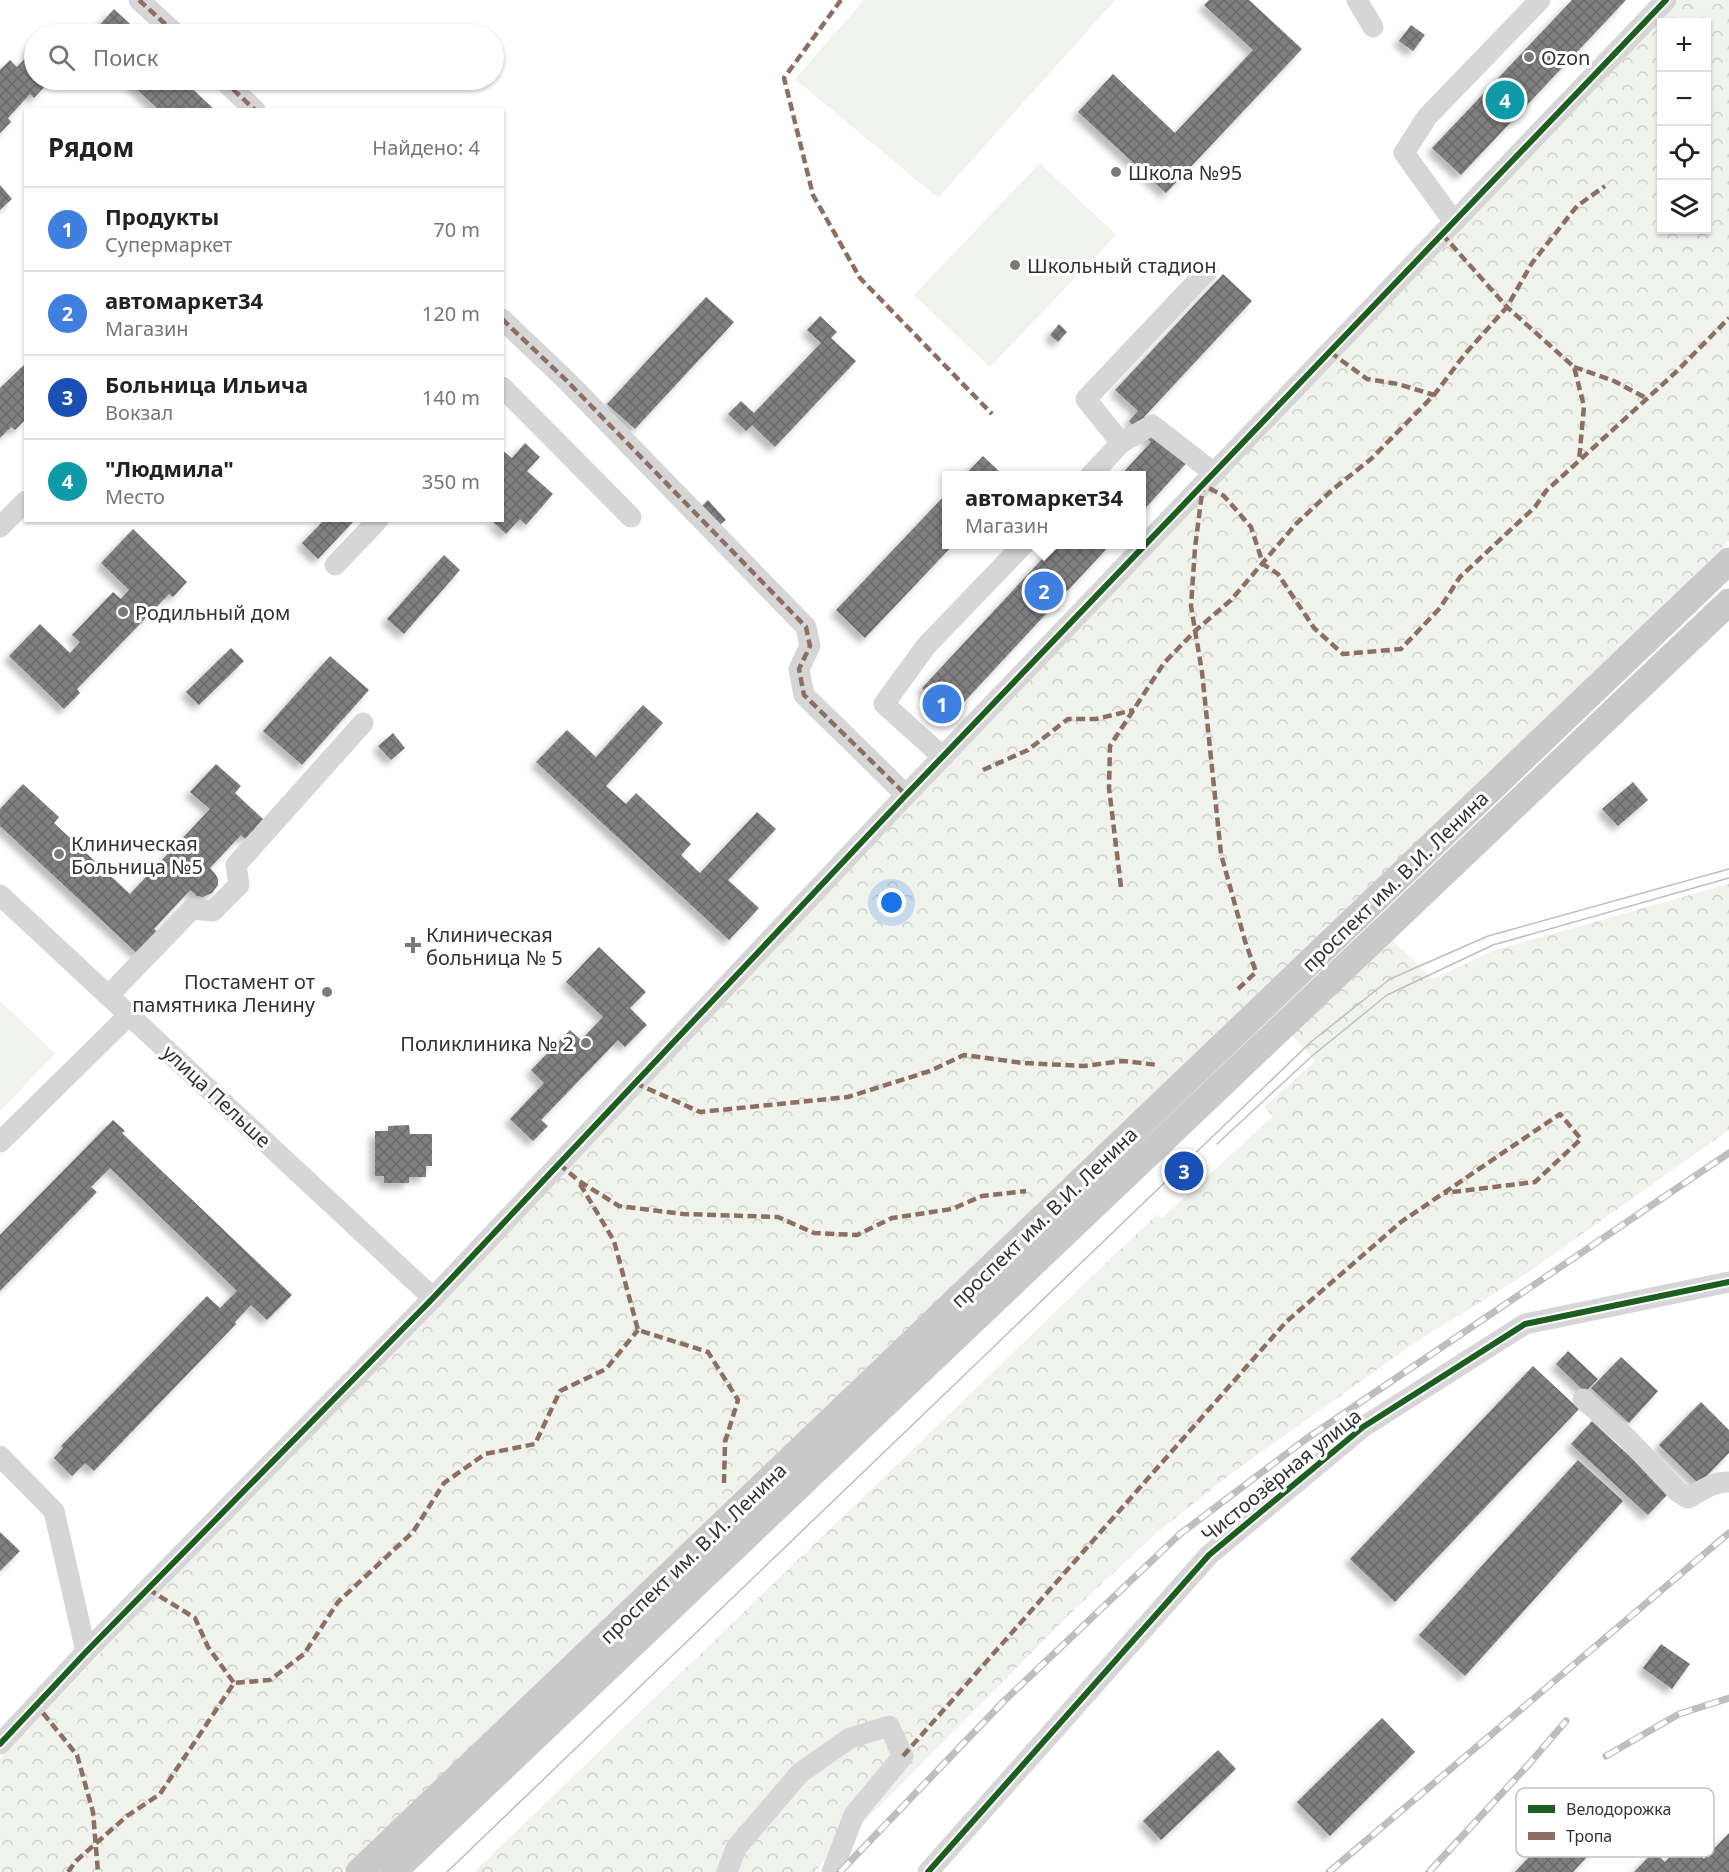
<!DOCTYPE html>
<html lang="ru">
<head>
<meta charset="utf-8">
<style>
  :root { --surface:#fff; --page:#f2f2f2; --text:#222; --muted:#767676; --line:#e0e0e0; --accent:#b45309 }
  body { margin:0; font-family:"Noto Sans",sans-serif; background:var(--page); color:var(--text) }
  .controls { position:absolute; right:18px; top:18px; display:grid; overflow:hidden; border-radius:0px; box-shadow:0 2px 4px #0004 }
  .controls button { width:54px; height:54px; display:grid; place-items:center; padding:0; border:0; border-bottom:2px solid var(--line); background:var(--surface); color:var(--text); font:30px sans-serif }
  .you { position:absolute; left:892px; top:903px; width:21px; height:21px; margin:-15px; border:4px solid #fff; border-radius:50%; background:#1a73e8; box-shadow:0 0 0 9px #1a73e833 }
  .badge { display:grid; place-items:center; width:39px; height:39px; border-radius:50%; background:var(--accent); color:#fff; font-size:20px; font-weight:700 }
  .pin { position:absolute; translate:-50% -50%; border:3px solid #fff; box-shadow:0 2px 6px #0006 }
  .popup { position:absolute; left:942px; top:471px; width:204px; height:78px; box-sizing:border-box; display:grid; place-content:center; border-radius:0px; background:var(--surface); filter:drop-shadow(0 2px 4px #0005); font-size:20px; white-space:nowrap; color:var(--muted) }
  .popup b { font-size:22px; color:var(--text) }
  .popup::after { content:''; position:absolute; left:50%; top:100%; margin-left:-12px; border:12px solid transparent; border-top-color:var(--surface) }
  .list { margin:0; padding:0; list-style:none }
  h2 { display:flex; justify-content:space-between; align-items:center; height:78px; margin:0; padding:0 24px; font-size:26px }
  h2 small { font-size:20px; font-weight:400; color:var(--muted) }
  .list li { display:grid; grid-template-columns:39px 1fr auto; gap:18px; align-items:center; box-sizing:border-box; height:84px; padding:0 24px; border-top:2px solid var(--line) }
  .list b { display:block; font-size:22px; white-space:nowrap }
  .list p { margin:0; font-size:20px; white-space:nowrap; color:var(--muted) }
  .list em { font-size:20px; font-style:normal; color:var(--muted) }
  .icon { flex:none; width:33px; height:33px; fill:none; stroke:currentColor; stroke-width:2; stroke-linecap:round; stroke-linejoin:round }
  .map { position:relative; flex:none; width:1729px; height:1872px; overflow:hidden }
  .search { position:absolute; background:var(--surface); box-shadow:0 2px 4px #0004; left:24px; top:24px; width:480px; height:66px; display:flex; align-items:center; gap:15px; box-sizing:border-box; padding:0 21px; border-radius:33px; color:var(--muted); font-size:22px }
  .panel { position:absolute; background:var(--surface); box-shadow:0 2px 4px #0004; left:24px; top:108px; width:480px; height:414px; border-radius:0px }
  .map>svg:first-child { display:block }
  .green { fill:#f0f3ec }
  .forest { fill:url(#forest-crowns); fill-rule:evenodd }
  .building { fill:url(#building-cross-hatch); filter:url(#shadow) }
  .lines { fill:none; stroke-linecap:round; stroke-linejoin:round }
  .minor { stroke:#d6d6d6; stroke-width:21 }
  .major { stroke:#c9c9c9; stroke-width:27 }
  .tram { stroke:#bebebe; stroke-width:1.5 }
  .rail-casing { stroke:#bebebe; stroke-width:7 }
  .rail { stroke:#fff; stroke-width:4.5; stroke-dasharray:14; stroke-linecap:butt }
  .quiet { stroke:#8d6e63; stroke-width:4.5; stroke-dasharray:9 4.5; stroke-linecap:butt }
  .cycleway-casing { stroke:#fff; stroke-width:10 }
  .cycleway { stroke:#1b5e20; stroke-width:6 }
  .poi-dot { fill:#7a7a7a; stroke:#fff; stroke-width:2 }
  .labels { text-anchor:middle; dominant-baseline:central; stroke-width:6; stroke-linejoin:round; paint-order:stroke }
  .poi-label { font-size:20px; fill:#323232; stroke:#fff; text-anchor:start }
  .street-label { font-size:20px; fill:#323232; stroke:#fff }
  .key { fill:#fff; stroke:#c2c2c2; stroke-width:1.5 }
  .key-label { font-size:16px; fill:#323232 }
</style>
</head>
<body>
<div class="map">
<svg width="1729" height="1872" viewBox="0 0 1729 1872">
  <defs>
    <pattern id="forest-crowns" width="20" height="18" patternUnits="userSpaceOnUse" patternTransform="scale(1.5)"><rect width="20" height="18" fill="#f0f3ec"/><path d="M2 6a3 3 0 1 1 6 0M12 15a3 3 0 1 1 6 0" fill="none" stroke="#ced1cb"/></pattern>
    <pattern id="building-cross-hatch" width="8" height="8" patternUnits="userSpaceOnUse" patternTransform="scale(1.5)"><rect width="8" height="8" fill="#808080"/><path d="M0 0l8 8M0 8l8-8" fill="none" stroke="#696969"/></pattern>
    <filter id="shadow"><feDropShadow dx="-5.5" dy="5.5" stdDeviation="3" flood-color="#0004"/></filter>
  </defs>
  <rect width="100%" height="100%" fill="#fff"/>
  <!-- green -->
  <g class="green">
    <path d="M864 0H1115L938 198 795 79Z"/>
    <path d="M1040 163 1116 235 990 367 914 295Z"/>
    <path d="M0 1001 55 1054 0 1111Z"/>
  </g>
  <!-- forest -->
  <g class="forest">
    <path d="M1678 0H1729V541L1649 620 343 1872H0V1759ZM1662 22H1706V230H1662Z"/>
    <path d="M1729 884V1130L1523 1276 1422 1338 1240 1467 1156 1533 1079 1605 814 1872H474L1157 1214 1162 1218 1273 1116 1264 1107 1315 1061 1290 1033 1392 940 1433 979 1495 950Z"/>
  </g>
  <!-- building -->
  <g class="building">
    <path d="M1209 0H1249L1302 49 1166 193 1078 112 1113 74 1175 133 1253 50 1204 5Z"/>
    <path d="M1572 0H1626L1461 175 1432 148Z"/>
    <path d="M114 9 141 34H101L96 29Z"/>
    <path d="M1411 25 1425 35 1413 51 1399 41Z"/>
    <path d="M34 42V80H51L34 98 30 94 8 118 11 122 0 133V70L10 60 17 67 31 52 27 49Z"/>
    <path d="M127 80H183L215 110H159Z"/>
    <path d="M0 185 12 199 0 210Z"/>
    <path d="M1223 274 1252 301 1144 417 1190 459 1142 512V476H1120L1151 442 1129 421 1138 411 1115 390Z"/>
    <path d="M706 297 734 322 635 429 607 404Z"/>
    <path d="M820 316 837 332 831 338 856 361 775 447 752 425 746 431 728 414 741 401 754 413 821 343 807 330Z"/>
    <path d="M1059 324 1067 332 1058 342 1050 335Z"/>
    <path d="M26 363V419L15 430 11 427 0 438V388Z"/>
    <path d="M525 443 540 457 527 471 553 494 526 525 520 519 506 534 491 520H502V450L512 458Z"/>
    <path d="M983 456 1004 476H964Z"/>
    <path d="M946 494V544H954L865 638 836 610Z"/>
    <path d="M708 500 726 520 715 529 698 510Z"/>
    <path d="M324 520H355L318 559 302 543Z"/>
    <path d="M133 529 187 582 173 597 169 594 77 689 80 693 64 709 9 656 40 624 70 653 80 642 72 635 113 592 121 599 129 590 101 563Z"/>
    <path d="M1056 544H1111L952 715 922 688Z"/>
    <path d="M444 555 460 570 404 634 387 619Z"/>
    <path d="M231 648 244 661 199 705 186 692Z"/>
    <path d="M330 656 369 690 302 765 263 731Z"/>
    <path d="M643 705 663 723 606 786 626 804 636 793 691 844 681 855 700 873 757 812 776 829 728 880 759 908 729 940 536 762 567 730 596 757Z"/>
    <path d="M393 733 405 748 391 760 378 746Z"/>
    <path d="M216 764 241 786 235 793 264 820 245 839 241 835 210 868 216 875 218 879V885L212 893 203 897 197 896 190 890 154 929 159 933 139 955 0 826V809L23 784 59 817 54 823 130 894 210 809 190 792Z"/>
    <path d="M1633 782 1648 800 1618 826 1602 809Z"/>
    <path d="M599 947 646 992 630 1008 647 1025 625 1047 618 1040 541 1120 548 1126 533 1141 510 1119 544 1083 531 1070 570 1030 581 1040 603 1017 566 982Z"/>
    <path d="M113 1120 125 1131 122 1133 292 1295 267 1320 251 1305 235 1322 236 1324 94 1471 85 1463 72 1476 54 1458 63 1448 61 1446 207 1296 220 1308 237 1291 110 1168 91 1187 97 1192 0 1291V1235Z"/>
    <path d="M409 1125 410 1134H432V1166H426V1177H409V1183H384V1176H375V1131H388V1126Z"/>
    <path d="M1568 1351 1598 1379 1585 1392 1556 1364Z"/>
    <path d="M1621 1357 1658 1391 1629 1423 1591 1388Z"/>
    <path d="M1533 1366 1579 1409 1395 1602 1350 1559Z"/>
    <path d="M1701 1402 1729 1430V1453L1699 1484 1659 1445Z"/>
    <path d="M1592 1421 1669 1493 1648 1515 1571 1444Z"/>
    <path d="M1578 1460 1623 1501 1465 1676 1419 1635Z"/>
    <path d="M0 1532 20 1551 0 1571Z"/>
    <path d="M1661 1644 1690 1664 1672 1689 1643 1668Z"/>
    <path d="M1382 1718 1415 1752 1330 1836 1297 1802Z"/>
    <path d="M1218 1750 1236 1769 1161 1840 1143 1821Z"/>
    <path d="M1590 1791 1621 1820 1573 1872H1515Z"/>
    <path d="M1729 1833V1872H1634L1654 1851 1665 1862 1685 1841 1704 1859Z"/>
  </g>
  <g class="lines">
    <!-- minor -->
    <g class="minor">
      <path d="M139 0 176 34"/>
      <path d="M1357 0 1373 27"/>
      <path d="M223 80 255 110"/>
      <path d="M1454 222 1404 153 1427 117 1540 0"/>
      <path d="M502 319 567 381 806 627 810 646 799 669 804 695 906 795"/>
      <path d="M502 387 631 517"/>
      <path d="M1121 443 1086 399 1208 270"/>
      <path d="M1090 476 1121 443 1152 425 1214 473"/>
      <path d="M0 527 26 501"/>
      <path d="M335 565 378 520"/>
      <path d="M943 757 884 704 926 646 1024 544"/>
      <path d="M0 895 433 1298"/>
      <path d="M108 996 192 909 213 911 239 885 236 865 363 723"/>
      <path d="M0 1142 129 1015"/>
      <path d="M1583 1399 1627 1438 1678 1492 1688 1498C1701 1491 1714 1481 1729 1482"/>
      <path d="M0 1456 54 1511 86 1652"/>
      <path d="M0 1744 86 1652 433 1298 906 795 1666 0"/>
      <path d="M727 1872 736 1848 800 1773 850 1738 889 1726 903 1756 854 1815 832 1872"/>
      <path d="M928 1872 1209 1555 1363 1427 1525 1324 1729 1282"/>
    </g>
    <!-- major -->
    <g class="major">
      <path d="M359 1872 1729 561"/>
      <path d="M393 1872 1729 602"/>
    </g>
    <!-- tram -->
    <g class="tram">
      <path d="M1217 1144 1312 1056 1387 995 1493 945 1729 878"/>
      <path d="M447 1872 1312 1041 1390 979 1488 936 1729 869"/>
    </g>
    <defs>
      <g id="rail">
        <path d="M1606 1756 1679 1714 1729 1698"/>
        <path d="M840 1872 1004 1701 1180 1534 1306 1439 1729 1153"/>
        <path d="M1329 1872 1729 1533"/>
        <path d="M1429 1872 1529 1764 1566 1721"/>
      </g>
    </defs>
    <!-- rail casing -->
    <use href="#rail" class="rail-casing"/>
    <!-- rail -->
    <use href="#rail" class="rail"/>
    <!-- quiet -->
    <g class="quiet">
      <path d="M139 0 176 34"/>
      <path d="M841 0 784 78 813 195 860 278 992 414"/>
      <path d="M223 80 255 110"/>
      <path d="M1442 234 1507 307 1574 367 1584 406 1579 461"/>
      <path d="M502 319 567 381 806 627 810 646 799 669 804 695 906 795"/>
      <path d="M1330 352 1367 379 1398 384 1434 395"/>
      <path d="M1574 367 1614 381 1648 399"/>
      <path d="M983 770 1028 750 1068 719H1096L1134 710"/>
      <path d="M1121 887 1109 788 1110 746 1164 663 1195 631 1231 600 1296 524 1332 490 1371 459 1434 395 1465 354 1507 307 1532 263 1577 206 1605 186"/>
      <path d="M1238 989 1256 972 1245 941 1221 854 1202 672 1191 606 1195 548 1203 485 1224 496 1251 527 1263 564 1278 574 1314 628 1343 654 1401 649 1440 608 1460 577 1535 507 1546 491 1676 372 1729 318"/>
      <path d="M635 1083 700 1112 848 1097 930 1071 964 1055 1023 1063 1084 1066 1123 1061 1158 1065"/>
      <path d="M559 1164 579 1181 619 1206 683 1214 778 1217 814 1233 857 1235 892 1218 952 1209 982 1196 1026 1191"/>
      <path d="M580 1184 614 1241 638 1330 708 1352 738 1400 725 1442 724 1483"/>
      <path d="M148 1589 195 1618 208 1647 234 1683"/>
      <path d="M43 1713 77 1755 93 1812 98 1872"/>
      <path d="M903 1756 1286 1322 1401 1222 1560 1114 1581 1139 1535 1182 1444 1193"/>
      <path d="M68 1872 76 1861 127 1816 160 1794 234 1683 270 1680 304 1654 338 1602 413 1532 444 1483 485 1454 535 1444 560 1391 606 1369 638 1330"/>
    </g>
    <defs>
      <g id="cycleway">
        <path d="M0 1744 86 1652 433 1298 906 795 1666 0"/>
        <path d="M928 1872 1209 1555 1363 1427 1525 1324 1729 1282"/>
      </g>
    </defs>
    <!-- cycleway casing -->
    <use href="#cycleway" class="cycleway-casing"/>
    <!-- cycleway -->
    <use href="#cycleway" class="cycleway"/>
  </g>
  <!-- markers -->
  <g class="poi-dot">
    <circle cx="1529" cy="57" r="6"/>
    <circle cx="1116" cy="172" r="6"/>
    <circle cx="1015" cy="265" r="6"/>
    <circle cx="123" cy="612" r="6"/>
    <circle cx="59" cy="854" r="6"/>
    <path d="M410 936h6v6h6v6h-6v6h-6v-6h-6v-6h6z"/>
    <circle cx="327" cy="992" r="6"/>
    <circle cx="586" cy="1043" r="6"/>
  </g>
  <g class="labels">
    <!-- poi labels -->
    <g class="poi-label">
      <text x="1541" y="57">Ozon</text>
      <text x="1128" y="172">Школа №95</text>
      <text x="1027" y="265">Школьный стадион</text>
      <text x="135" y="612">Родильный дом</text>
      <text x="71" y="843">Клиническая<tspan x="71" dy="23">Больница №5</tspan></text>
      <text x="426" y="934">Клиническая<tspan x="426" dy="23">больница № 5</tspan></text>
      <text x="315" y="981" text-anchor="end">Постамент от<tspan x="315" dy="23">памятника Ленину</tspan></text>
      <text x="574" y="1043" text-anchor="end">Поликлиника № 2</text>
    </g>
    <!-- street labels -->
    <g class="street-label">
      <text transform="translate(1395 881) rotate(-44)">проспект им. В.И. Ленина</text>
      <text transform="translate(217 1096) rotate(43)">улица Пельше</text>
      <text transform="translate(1044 1217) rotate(-44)">проспект им. В.И. Ленина</text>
      <text transform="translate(1281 1475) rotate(-39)">Чистоозёрная улица</text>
      <text transform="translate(693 1553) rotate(-44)">проспект им. В.И. Ленина</text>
    </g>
  </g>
  <!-- legend -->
  <rect x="1516" y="1788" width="198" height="69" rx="9" class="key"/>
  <rect x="1528" y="1805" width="27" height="8" fill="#1b5e20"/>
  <rect x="1528" y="1832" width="27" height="8" fill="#8d6e63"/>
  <g class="key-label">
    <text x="1566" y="1815">Велодорожка</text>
    <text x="1566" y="1842">Тропа</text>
  </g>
</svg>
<div class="controls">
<button>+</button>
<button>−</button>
<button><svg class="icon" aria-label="locate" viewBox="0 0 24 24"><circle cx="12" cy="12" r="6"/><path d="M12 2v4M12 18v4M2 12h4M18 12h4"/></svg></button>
<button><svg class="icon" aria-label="layers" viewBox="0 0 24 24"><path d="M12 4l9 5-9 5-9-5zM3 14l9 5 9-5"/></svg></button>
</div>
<div class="you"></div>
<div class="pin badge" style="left:942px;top:704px;background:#3f7fe0">1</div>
<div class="pin badge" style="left:1044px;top:591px;background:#3f7fe0">2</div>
<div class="popup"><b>автомаркет34</b>Магазин</div>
<div class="pin badge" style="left:1184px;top:1171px;background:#1a4fb4">3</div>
<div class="pin badge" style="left:1505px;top:100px;background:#0f9aa8">4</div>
<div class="search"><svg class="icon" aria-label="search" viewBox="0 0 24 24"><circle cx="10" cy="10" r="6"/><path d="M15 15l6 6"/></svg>Поиск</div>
<section class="panel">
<h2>Рядом<small>Найдено: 4</small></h2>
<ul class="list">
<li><span class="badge" style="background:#3f7fe0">1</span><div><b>Продукты</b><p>Супермаркет</p></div><em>70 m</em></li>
<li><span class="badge" style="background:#3f7fe0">2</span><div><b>автомаркет34</b><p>Магазин</p></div><em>120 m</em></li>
<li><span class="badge" style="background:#1a4fb4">3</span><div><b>Больница Ильича</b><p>Вокзал</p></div><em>140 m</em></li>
<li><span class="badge" style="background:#0f9aa8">4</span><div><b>&quot;Людмила&quot;</b><p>Место</p></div><em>350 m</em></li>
</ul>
</section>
</div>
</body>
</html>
